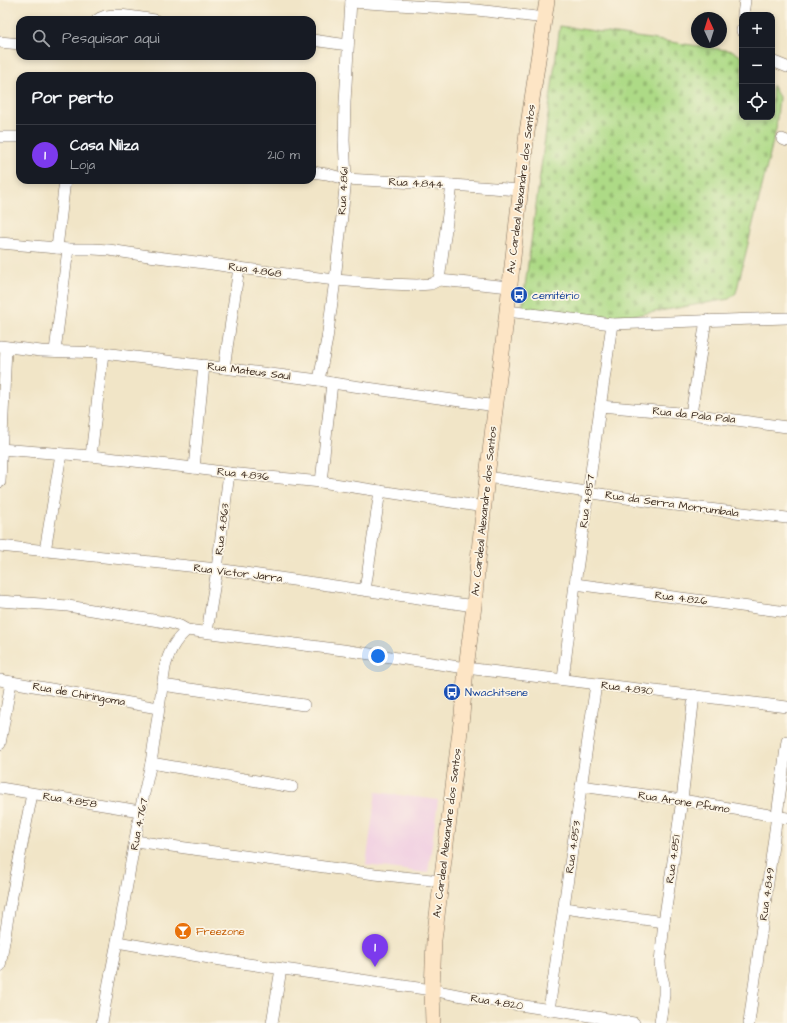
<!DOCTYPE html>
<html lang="pt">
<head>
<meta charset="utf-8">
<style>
  :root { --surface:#171b24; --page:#20242c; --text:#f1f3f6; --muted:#9ea1a6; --line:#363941; --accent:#7c3aed }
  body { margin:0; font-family:"Architects Daughter",sans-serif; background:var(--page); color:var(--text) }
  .controls { position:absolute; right:12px; top:12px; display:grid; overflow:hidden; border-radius:8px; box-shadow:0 2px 6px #0003 }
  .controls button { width:36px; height:36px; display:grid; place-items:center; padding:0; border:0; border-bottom:1px solid var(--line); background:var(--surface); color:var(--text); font:20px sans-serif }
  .compass { position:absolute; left:691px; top:12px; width:36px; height:36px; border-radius:50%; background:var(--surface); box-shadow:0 2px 6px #0003; rotate:356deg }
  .you { position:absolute; left:378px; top:656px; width:14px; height:14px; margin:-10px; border:3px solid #fff; border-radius:50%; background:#1a73e8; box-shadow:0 0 0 6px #1a73e833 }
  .badge { display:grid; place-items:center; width:26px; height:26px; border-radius:50%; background:var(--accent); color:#fff; font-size:13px; font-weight:700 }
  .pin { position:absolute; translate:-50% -33px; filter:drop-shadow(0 1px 2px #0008) }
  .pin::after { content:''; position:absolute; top:21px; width:14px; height:12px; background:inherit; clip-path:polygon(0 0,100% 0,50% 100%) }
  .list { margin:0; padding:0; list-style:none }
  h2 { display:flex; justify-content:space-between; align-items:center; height:52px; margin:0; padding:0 16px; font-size:17px }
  h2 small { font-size:13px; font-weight:400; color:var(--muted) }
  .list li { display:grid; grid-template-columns:26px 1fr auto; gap:12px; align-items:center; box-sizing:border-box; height:60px; padding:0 16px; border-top:1px solid var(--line) }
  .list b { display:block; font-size:15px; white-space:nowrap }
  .list p { margin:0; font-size:13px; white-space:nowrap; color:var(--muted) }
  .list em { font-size:13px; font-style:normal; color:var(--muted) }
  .icon { flex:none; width:22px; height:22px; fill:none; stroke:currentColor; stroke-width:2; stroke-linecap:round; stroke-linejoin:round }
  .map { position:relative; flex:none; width:787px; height:1023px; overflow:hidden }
  .search { position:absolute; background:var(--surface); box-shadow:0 2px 6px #0003; left:16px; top:16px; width:300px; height:44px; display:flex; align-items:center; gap:10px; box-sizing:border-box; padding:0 14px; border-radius:12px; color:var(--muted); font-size:15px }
  .panel { position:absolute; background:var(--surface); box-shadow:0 2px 6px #0003; left:16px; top:72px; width:300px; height:112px; border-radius:12px }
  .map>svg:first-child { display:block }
  .built { fill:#f1d0e2 }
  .cemetery { fill:url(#cemetery-stones); stroke:#748252 }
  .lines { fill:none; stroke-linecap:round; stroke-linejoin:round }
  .street-casing { stroke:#7b6b59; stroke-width:12 }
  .secondary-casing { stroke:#7b6b59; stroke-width:16 }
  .street { stroke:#fff; stroke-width:11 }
  .secondary { stroke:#fde5c5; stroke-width:15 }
  .labels { text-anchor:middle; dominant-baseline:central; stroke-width:3.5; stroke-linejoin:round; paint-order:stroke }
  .street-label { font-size:11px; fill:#3b2a1e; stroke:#fcf5e5 }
  .transit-label { font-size:11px; fill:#164399; stroke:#fcf5e5; text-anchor:start }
  .food-label { font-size:11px; fill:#c56008; stroke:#fcf5e5; text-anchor:start }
</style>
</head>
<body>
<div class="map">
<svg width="787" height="1023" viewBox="0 0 787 1023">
  <defs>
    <pattern id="cemetery-stones" width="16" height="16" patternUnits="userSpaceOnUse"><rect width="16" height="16" fill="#adda86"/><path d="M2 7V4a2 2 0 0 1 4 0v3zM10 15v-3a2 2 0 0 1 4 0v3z" fill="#96bb73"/></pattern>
  </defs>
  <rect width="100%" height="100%" fill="#fcf5e5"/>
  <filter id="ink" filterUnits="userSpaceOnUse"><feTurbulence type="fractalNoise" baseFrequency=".025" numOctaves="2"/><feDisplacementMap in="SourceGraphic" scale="8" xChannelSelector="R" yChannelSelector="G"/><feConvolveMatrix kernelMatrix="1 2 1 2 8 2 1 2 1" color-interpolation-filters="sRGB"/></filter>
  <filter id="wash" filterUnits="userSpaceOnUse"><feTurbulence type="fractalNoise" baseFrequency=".012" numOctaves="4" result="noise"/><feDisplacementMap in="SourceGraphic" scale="16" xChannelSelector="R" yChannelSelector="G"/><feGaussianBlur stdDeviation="0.9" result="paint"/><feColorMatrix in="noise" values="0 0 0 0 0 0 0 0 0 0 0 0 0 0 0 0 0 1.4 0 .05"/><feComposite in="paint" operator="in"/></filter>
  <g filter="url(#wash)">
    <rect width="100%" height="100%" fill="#f1e5c7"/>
    <!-- built -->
    <path class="built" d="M376 792 438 800 428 873 366 865Z"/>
    <!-- cemetery -->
    <path class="cemetery" d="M560 26 733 51 742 57V117H772V85L779 97 776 129 736 293 729 299 619 318 600 319 522 309Z"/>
  </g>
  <g filter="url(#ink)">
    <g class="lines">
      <defs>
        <g id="street">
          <path d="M351 2 477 10 545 18"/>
          <path d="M743 15 745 0"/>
          <path d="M97 20C109 10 140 18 155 20"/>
          <path d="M742 31V30"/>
          <path d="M312 40 348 45"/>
          <path d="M0 42 20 44"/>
          <path d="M772 61 787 67"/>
          <path d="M0 137H20"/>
          <path d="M782 139 787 141"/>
          <path d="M312 172 327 174 346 179 452 185 520 190"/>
          <path d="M0 243 68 249H93L109 250 149 256 212 264 239 268 335 280 387 284 417 285 431 284 439 280 510 287"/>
          <path d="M57 248 65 180"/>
          <path d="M439 280 452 185"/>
          <path d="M507 311 612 324 787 318"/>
          <path d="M0 346 41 351 103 353 319 380 332 383 496 406"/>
          <path d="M55 351 68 249"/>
          <path d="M224 368 239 268"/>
          <path d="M319 380 327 339 335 280 346 179 344 140 345 102 351 0"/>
          <path d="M600 406 691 414 787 427"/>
          <path d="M691 414 706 320"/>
          <path d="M0 449 91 456 194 468 229 473 321 482 484 507"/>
          <path d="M91 456 103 353"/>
          <path d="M194 468 204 365"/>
          <path d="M487 477 666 504 787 518"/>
          <path d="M0 482 6 347"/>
          <path d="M321 482 332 383"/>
          <path d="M0 546 217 569 474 606"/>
          <path d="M45 551 61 454"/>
          <path d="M575 584 787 612"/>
          <path d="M365 590 380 491"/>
          <path d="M0 601 68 606 171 623 180 626 187 630 343 650 466 668 787 707"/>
          <path d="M207 632 217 569 229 473"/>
          <path d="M563 679 575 584 612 324"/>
          <path d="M0 680 158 708"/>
          <path d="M162 685 304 705"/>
          <path d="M0 744 11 682"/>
          <path d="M151 763 292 787"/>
          <path d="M581 786 682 800 787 818"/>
          <path d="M0 788 140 811"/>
          <path d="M135 841 375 874 441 881"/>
          <path d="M564 908 664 922"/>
          <path d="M117 942 227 961 432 990 468 997 634 1023"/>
          <path d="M0 966 9 911 32 794"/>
          <path d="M549 1010 596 684"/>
          <path d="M102 1023 109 982 117 942 140 811 151 763 165 667C169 652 174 641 187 630"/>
          <path d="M272 1023 281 969"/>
          <path d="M660 1023 664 995V984L661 973 660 962 664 922 682 800 694 695"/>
          <path d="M749 1023 787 741"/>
        </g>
        <path id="secondary" d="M433 1023 432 990 434 940 462 715 466 668 474 606 478 560 487 477 507 311 527 132 547 0"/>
      </defs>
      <!-- street casing -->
      <use href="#street" class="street-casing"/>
      <!-- secondary casing -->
      <use href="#secondary" class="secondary-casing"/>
      <!-- street -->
      <use href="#street" class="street"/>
      <!-- secondary -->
      <use href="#secondary" class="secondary"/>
    </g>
  </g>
  <!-- icons -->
  <defs>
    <symbol id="bus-disc" viewBox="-11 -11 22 22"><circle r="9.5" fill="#1a4fb4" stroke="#fcf5e5"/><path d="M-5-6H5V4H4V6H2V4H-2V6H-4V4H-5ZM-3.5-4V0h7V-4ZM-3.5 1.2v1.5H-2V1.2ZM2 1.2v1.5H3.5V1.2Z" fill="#fff"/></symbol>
    <symbol id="bar-disc" viewBox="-11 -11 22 22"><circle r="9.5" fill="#e8710a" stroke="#fcf5e5"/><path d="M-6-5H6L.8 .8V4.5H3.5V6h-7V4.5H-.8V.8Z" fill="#fff"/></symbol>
  </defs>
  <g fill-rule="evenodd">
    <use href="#bus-disc" x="509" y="285" width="20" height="20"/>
    <use href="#bus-disc" x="442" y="682" width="20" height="20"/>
    <use href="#bar-disc" x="173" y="921" width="20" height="20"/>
  </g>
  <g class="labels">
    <!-- street labels -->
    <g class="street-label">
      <text transform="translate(416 183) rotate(3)">Rua 4.844</text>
      <text transform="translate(521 189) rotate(-83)">Av. Cardeal Alexandre dos Santos</text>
      <text transform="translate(343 191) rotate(-87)">Rua 4.861</text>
      <text transform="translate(255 270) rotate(8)">Rua 4.868</text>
      <text transform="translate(249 371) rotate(7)">Rua Mateus Saul</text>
      <text transform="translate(694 415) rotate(6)">Rua da Pala Pala</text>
      <text transform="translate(243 474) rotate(6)">Rua 4.836</text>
      <text transform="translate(587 501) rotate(-82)">Rua 4.857</text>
      <text transform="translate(672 504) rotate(8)">Rua da Serra Morrumbala</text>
      <text transform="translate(484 511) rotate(-84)">Av. Cardeal Alexandre dos Santos</text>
      <text transform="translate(222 529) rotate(-83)">Rua 4.863</text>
      <text transform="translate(238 573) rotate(7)">Rua Victor Jarra</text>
      <text transform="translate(681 598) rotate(7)">Rua 4.826</text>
      <text transform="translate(627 688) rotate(7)">Rua 4.830</text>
      <text transform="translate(79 694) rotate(10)">Rua de Chiringoma</text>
      <text transform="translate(70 800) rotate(9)">Rua 4.858</text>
      <text transform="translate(684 802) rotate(9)">Rua Arone Pfumo</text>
      <text transform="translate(139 824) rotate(-79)">Rua 4.767</text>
      <text transform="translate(447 833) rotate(-83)">Av. Cardeal Alexandre dos Santos</text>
      <text transform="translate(573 847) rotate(-82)">Rua 4.853</text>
      <text transform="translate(673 859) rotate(-82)">Rua 4.851</text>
      <text transform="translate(767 894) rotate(-82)">Rua 4.849</text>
      <text transform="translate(497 1002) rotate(9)">Rua 4.820</text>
    </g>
    <!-- transit labels -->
    <g class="transit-label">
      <text x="532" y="295">cemitério</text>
      <text x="465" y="692">Nwachitsene</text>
    </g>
    <!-- food labels -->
    <g class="food-label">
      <text x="196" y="931">Freezone</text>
    </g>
  </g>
</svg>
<div class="controls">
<button>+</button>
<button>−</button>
<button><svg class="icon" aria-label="locate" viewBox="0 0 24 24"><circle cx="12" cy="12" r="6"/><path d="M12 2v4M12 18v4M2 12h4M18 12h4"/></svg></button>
</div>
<svg class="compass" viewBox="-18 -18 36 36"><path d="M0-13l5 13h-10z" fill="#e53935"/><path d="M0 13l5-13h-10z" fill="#9ea1a6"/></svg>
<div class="you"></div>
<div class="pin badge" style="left:375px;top:967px">1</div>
<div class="search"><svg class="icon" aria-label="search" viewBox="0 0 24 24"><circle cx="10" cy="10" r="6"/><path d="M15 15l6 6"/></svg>Pesquisar aqui</div>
<section class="panel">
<h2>Por perto<small></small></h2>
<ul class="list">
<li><span class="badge">1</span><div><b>Casa Nilza</b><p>Loja</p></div><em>210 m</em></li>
</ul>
</section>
</div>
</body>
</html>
